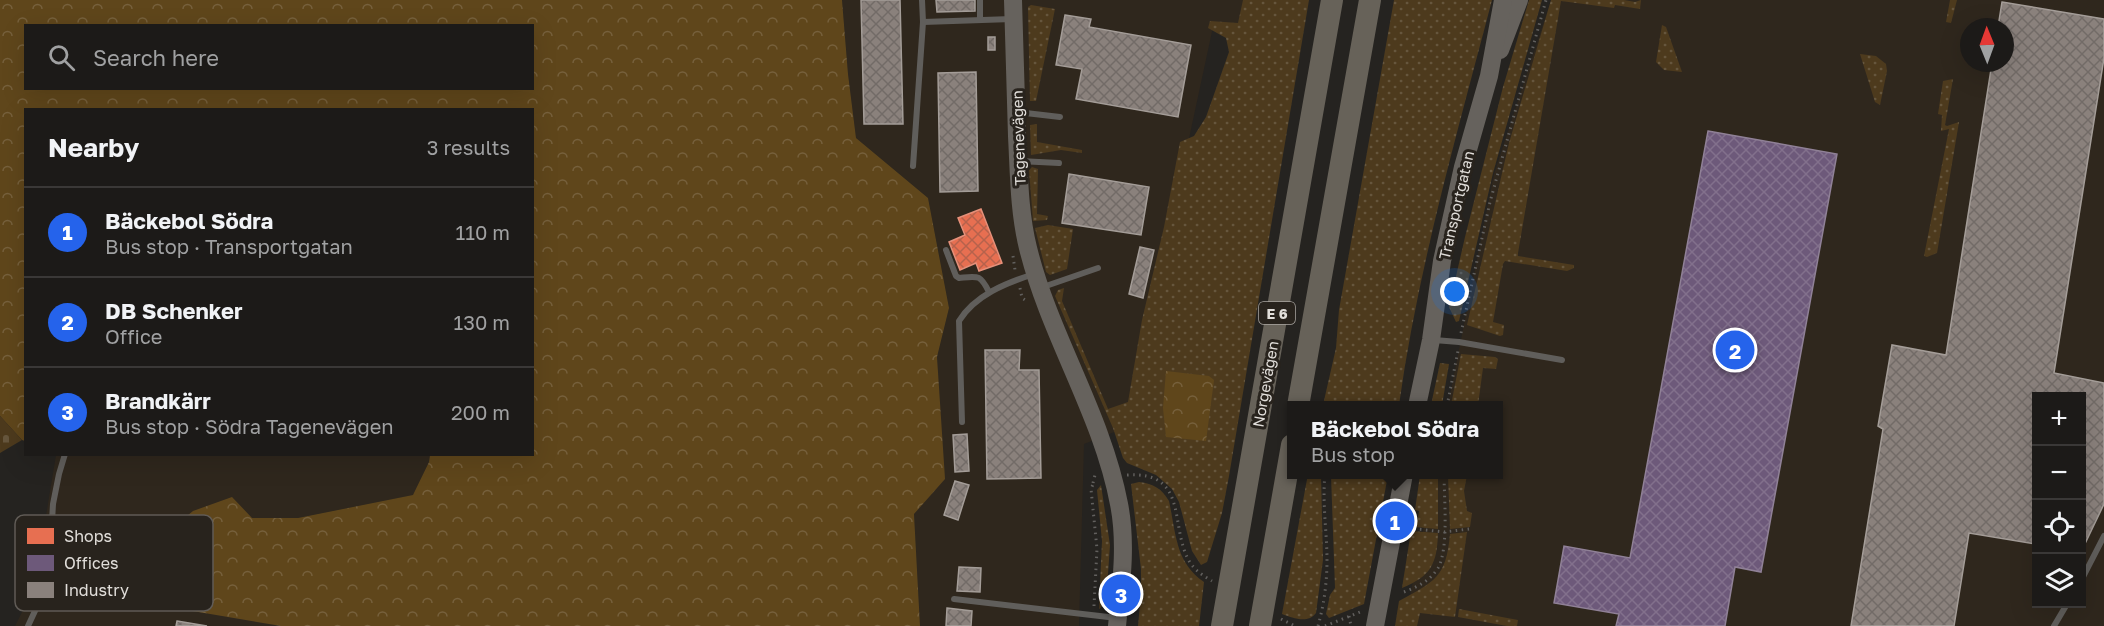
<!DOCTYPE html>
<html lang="en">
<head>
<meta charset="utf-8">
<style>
  :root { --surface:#1c1a18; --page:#292725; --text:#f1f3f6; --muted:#a0a1a2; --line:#3a3837; --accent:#2563eb }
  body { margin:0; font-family:"Golos Text",sans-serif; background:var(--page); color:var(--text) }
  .controls { position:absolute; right:18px; bottom:18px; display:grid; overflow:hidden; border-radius:0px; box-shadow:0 6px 24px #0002 }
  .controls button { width:54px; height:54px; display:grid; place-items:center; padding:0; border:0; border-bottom:2px solid var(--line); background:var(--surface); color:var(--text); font:30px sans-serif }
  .compass { position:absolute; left:1960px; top:18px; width:54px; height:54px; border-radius:50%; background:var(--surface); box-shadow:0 6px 24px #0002; rotate:359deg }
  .you { position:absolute; left:1455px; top:292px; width:21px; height:21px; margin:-15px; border:4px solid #fff; border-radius:50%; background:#1a73e8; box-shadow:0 0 0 9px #1a73e833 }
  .badge { display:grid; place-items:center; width:39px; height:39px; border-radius:50%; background:var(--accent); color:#fff; font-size:20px; font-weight:700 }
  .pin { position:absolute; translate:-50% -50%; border:3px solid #fff; box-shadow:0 2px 6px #0006 }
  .popup { position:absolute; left:1287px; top:401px; width:216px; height:78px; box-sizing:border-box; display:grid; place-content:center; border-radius:0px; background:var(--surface); filter:drop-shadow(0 2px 4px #0005); font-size:20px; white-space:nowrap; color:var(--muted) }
  .popup b { font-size:22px; color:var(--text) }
  .popup::after { content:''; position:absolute; left:50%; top:100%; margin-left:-12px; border:12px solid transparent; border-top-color:var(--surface) }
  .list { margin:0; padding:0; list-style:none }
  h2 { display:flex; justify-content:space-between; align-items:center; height:78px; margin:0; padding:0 24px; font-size:26px }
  h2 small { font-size:20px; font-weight:400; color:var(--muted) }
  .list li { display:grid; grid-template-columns:39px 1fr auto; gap:18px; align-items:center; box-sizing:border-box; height:90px; padding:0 24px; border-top:2px solid var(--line) }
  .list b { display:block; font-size:22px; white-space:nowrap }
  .list p { margin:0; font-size:20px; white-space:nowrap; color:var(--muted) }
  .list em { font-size:20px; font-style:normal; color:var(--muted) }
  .icon { flex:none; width:33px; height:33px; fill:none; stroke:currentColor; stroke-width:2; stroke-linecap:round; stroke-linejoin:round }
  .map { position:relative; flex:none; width:2104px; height:626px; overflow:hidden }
  .search { position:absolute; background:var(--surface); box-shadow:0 6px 24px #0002; left:24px; top:24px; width:510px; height:66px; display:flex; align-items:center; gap:15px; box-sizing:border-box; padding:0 21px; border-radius:0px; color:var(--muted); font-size:22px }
  .panel { position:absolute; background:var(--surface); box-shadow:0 6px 24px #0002; left:24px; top:108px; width:510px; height:348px; border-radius:0px }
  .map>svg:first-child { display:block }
  .built { fill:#2f271d; fill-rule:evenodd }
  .grass { fill:url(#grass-dots) }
  .forest { fill:url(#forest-crowns); fill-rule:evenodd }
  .cemetery { fill:url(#cemetery-stones) }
  .shops { fill:url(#shops-cross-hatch); stroke:#e5907a; stroke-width:1.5 }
  .offices { fill:url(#offices-cross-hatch); stroke:#908197; stroke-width:1.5 }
  .industry { fill:url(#industry-cross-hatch); stroke:#a49d98; stroke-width:1.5 }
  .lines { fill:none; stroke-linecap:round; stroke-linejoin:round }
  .path { stroke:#62605e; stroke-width:3; stroke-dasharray:1.5 4.5; stroke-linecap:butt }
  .lane { stroke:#605e5b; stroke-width:6 }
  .secondary { stroke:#66625d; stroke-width:18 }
  .highway { stroke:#676259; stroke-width:22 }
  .labels { text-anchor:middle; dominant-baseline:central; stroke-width:6; stroke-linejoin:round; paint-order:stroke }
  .shield { fill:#28231d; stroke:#aaa6a1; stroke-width:1.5 }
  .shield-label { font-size:14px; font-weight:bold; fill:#e1deda }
  .street-label { font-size:15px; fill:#e1deda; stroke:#28231d }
  .key { fill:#28231d; stroke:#605b56; stroke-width:1.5 }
  .key-label { font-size:16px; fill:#e1deda }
</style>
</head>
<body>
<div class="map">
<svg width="2104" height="626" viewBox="0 0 2104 626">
  <defs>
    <pattern id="grass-dots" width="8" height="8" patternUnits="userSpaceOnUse" patternTransform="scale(1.5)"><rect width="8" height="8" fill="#4d3a1d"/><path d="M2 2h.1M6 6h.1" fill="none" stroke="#66563d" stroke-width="1.8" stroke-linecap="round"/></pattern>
    <pattern id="forest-crowns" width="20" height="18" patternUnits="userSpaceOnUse" patternTransform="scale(1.5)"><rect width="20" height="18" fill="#5f461b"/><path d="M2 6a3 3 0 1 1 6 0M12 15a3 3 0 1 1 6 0" fill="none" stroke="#76603c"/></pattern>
    <pattern id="cemetery-stones" width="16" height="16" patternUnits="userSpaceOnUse" patternTransform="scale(1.5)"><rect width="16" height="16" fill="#4d3a1d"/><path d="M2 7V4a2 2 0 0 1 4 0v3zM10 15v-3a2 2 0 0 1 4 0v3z" fill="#66563d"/></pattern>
    <pattern id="shops-cross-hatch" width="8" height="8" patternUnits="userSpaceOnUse" patternTransform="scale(1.5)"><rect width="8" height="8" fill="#e76f51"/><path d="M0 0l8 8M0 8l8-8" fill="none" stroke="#b6624c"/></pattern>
    <pattern id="offices-cross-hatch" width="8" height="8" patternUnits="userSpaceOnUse" patternTransform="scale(1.5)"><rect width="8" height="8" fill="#6d597a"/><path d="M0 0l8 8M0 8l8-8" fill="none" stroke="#82708c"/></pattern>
    <pattern id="industry-cross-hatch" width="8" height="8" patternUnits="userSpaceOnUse" patternTransform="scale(1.5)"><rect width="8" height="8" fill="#8a817c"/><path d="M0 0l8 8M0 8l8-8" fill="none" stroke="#726b67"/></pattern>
  </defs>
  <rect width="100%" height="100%" fill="#252320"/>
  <!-- built -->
  <g class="built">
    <path d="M842 0H1246L1240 32 1213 27 1127 427 1084 444 1079 626H920L914 514 944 478 937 357 949 308 928 198 856 138 848 74Z"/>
    <path d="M1551 0H2104V626H1404L1434 475 1498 474V406L1448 405 1494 174ZM1969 27H2005V63H1969ZM2036 396H2082V604H2036Z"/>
    <path d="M56 455H430L429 462 414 495 298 518H252L255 621 281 626H15L34 588Z"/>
  </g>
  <!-- grass -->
  <g class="grass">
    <path d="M1243 0H1309L1229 476 1222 513 1207 562 1201 565 1192 551 1179 502 1172 489 1156 475 1127 463 1123 458 1113 428 1055 296 1058 290 1064 288 1062 301 1108 409 1128 402 1142 320 1164 227 1180 142 1194 136 1206 117 1229 52 1226 38 1208 28 1210 21 1238 23Z"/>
    <path d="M1394 0H1492C1457 134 1418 268 1399 405H1323L1336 348 1339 310Z"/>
    <path d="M1529 0H1542L1493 173 1459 321 1456 322 1449 307 1465 237 1503 87Z"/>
    <path d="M1551 0H1624L1635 2 1641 0 1640 9 1615 5 1614 8 1561 1 1518 253V256L1574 265V268L1567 271 1505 261 1503 264 1493 322 1504 325 1503 335 1500 336 1467 325 1509 143Z"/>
    <path d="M1950 0H1957L1951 23 1946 22Z"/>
    <path d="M1031 5 1055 9 1036 101H1030L1028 7Z"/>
    <path d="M1662 25 1666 27 1682 72 1664 70 1656 62Z"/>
    <path d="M1860 54 1876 56 1886 64 1887 71 1880 105 1875 102Z"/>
    <path d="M1953 79 1945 125 1947 126 1959 122 1937 253 1927 257 1924 256 1949 129 1941 131 1942 115 1938 114 1943 81Z"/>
    <path d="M1037 124V142L1082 150V153L1061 150 1031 155 1030 125Z"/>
    <path d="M1032 167 1038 169 1037 214 1048 216 1047 220 1033 221 1029 170Z"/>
    <path d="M1048 225 1073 229 1067 269 1050 275 1046 272 1035 228Z"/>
    <path d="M1461 354 1495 357 1498 359 1496 369 1483 368 1478 405H1451Z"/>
    <path d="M1440 363 1449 364 1442 405H1431Z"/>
    <path d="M1308 474 1321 475 1323 560 1316 613C1308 624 1293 618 1282 614Z"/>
    <path d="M1331 475H1388L1364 604 1329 618 1326 614 1330 595 1335 588Z"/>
    <path d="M1420 475H1438V529L1415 527 1412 525V522H1417L1419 511 1415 510Z"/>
    <path d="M1448 475H1467L1464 491 1467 511 1472 513 1470 527 1450 529Z"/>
    <path d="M1139 482C1154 484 1161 488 1169 501 1176 533 1175 562 1204 582L1199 626H1138L1141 593V569L1131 484Z"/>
    <path d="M1101 485 1110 545 1106 603 1099 609 1102 541 1097 490Z"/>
    <path d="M1411 531 1438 533C1437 564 1431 576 1402 588Z"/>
    <path d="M1467 532 1455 617 1420 613 1417 626H1395L1399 601C1435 581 1446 578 1450 534Z"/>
    <path d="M1459 609 1518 620 1517 626H1507L1458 617Z"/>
  </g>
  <!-- forest -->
  <g class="forest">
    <path d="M0 0H842L848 74 856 138 928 198 949 308 937 357 945 479 914 514 920 626H281L169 607 164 535 193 511 232 497 252 518H298L413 495 429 462 430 455 532 454V110H26L25 441 22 440 0 416ZM26 26H532V88H26Z"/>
    <path d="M1166 371 1209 376 1214 380 1206 441 1166 437 1163 408Z"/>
  </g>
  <!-- cemetery -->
  <path class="cemetery" d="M0 416 22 440 0 453Z"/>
  <!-- shops -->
  <path class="shops" d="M981 209 1002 263 979 271 976 263 960 270 949 242 965 235 958 218Z"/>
  <!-- offices -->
  <path class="offices" d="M1708 131 1837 154 1761 572 1735 567 1725 626H1616L1619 614 1554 603 1564 546 1630 558Z"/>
  <!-- industry -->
  <g class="industry">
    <path d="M861 0H900L903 124H864Z"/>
    <path d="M936 0H975V11L937 12Z"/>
    <path d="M2002 2 2104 19V58L2054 373 2104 383V504L2082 550V396H2036V544L1969 533 1954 626H1851L1883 429 1878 426 1892 345 1946 355 1992 63H2005V27H1998Z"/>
    <path d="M1065 15 1091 19 1089 27 1191 45 1178 117 1076 99 1082 69 1056 65Z"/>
    <rect x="988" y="37" width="7" height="13"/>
    <path d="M976 72 978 191 940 192 938 73Z"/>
    <path d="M1069 174 1149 187 1141 235 1062 223Z"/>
    <path d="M1140 247 1154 250 1143 298 1129 294Z"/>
    <path d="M985 350H1020L1019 370H1039L1041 478 987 479Z"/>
    <path d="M967 434 969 471 955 472 953 435Z"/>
    <path d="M955 481 969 485 958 520 944 515Z"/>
    <path d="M959 567 981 568 980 592 957 591Z"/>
    <path d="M947 608 972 611 971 626H946Z"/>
    <path d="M177 621 207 626H176Z"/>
  </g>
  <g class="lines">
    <!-- path -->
    <g class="path">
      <path d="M1013 256 1015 270"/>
      <path d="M1020 288 1022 298 1028 302"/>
      <path d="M1461 333 1490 202 1546 0"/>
      <path d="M1447 406 1458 351"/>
      <path d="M1127 475C1188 471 1170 524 1188 559 1193 569 1202 575 1212 581"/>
      <path d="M1093 483 1095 475"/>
      <path d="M1408 528 1444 532 1469 529"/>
      <path d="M1404 592C1417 587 1430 581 1438 568 1449 549 1444 497 1444 474"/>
      <path d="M1094 606 1097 549 1091 489 1094 482"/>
      <path d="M1349 616 1351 626"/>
      <path d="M1281 619 1295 626"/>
      <path d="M1318 626C1324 605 1327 582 1327 560 1327 532 1322 503 1325 474"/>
      <path d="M1325 626 1360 612"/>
    </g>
    <!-- lane -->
    <g class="lane">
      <path d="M980 0V20"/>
      <path d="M923 22 1012 19"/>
      <path d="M1017 112 1060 117"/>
      <path d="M1019 161 1059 163"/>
      <path d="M913 166 923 22 922 0"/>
      <path d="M946 250 956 276 959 278C978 276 980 274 989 292"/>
      <path d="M1043 287 1098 268"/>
      <path d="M1434 340 1459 342 1562 360"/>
      <path d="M962 422 959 321C975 295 1006 283 1034 274"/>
      <path d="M2082 579 2104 536"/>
      <path d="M954 599 1117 618"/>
      <path d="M28 626 41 598 49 573 53 504 59 474 65 454"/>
      <path d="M2054 626 2067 604"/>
    </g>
    <!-- secondary -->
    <g class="secondary">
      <path d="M1013 0C1014 45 1016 91 1017 136 1019 173 1019 212 1028 248 1050 337 1102 414 1119 504 1127 544 1121 586 1117 626"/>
      <path d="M1500 50 1519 0"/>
      <path d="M1417 406 1431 340 1442 261 1463 167 1489 76 1503 0"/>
      <path d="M1375 626 1404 474"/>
    </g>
    <!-- highway -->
    <g class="highway">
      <path d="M1298 406 1370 0"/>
      <path d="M1222 626 1332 0"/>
      <path d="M1260 626 1292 445"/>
    </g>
  </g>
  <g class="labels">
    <!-- shield labels -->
    <rect class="shield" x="1259" y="302" width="36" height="22" rx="4.5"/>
    <g class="shield-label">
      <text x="1277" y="313">E 6</text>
    </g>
    <!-- street labels -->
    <g class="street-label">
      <text transform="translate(1018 138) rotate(-92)">Tagenevägen</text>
      <text transform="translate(1456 205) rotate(-77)">Transportgatan</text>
      <text transform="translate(1265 384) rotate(-80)">Norgevägen</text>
    </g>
  </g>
  <!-- legend -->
  <rect x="15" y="515" width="198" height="96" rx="9" class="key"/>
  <rect x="27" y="528" width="27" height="16" fill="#e76f51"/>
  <rect x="27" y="555" width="27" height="16" fill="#6d597a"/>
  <rect x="27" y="582" width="27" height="16" fill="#8a817c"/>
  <g class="key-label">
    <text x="64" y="542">Shops</text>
    <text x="64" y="569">Offices</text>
    <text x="64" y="596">Industry</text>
  </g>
</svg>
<div class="controls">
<button>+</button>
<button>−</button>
<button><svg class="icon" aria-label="locate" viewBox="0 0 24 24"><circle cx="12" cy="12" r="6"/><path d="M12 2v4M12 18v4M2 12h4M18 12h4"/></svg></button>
<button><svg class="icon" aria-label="layers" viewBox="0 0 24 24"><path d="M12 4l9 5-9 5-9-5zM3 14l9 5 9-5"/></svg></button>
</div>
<svg class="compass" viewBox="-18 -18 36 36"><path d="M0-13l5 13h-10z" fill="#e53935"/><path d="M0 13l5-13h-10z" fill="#a0a1a2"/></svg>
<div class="you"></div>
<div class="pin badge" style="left:1395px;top:521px">1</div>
<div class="popup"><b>Bäckebol Södra</b>Bus stop</div>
<div class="pin badge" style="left:1735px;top:350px">2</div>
<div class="pin badge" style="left:1121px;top:594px">3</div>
<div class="search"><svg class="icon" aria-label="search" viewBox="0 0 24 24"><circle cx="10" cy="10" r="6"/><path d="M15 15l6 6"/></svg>Search here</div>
<section class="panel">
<h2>Nearby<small>3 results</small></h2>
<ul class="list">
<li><span class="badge">1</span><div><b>Bäckebol Södra</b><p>Bus stop · Transportgatan</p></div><em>110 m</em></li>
<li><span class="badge">2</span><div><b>DB Schenker</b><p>Office</p></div><em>130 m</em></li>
<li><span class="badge">3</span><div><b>Brandkärr</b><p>Bus stop · Södra Tagenevägen</p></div><em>200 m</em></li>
</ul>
</section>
</div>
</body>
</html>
